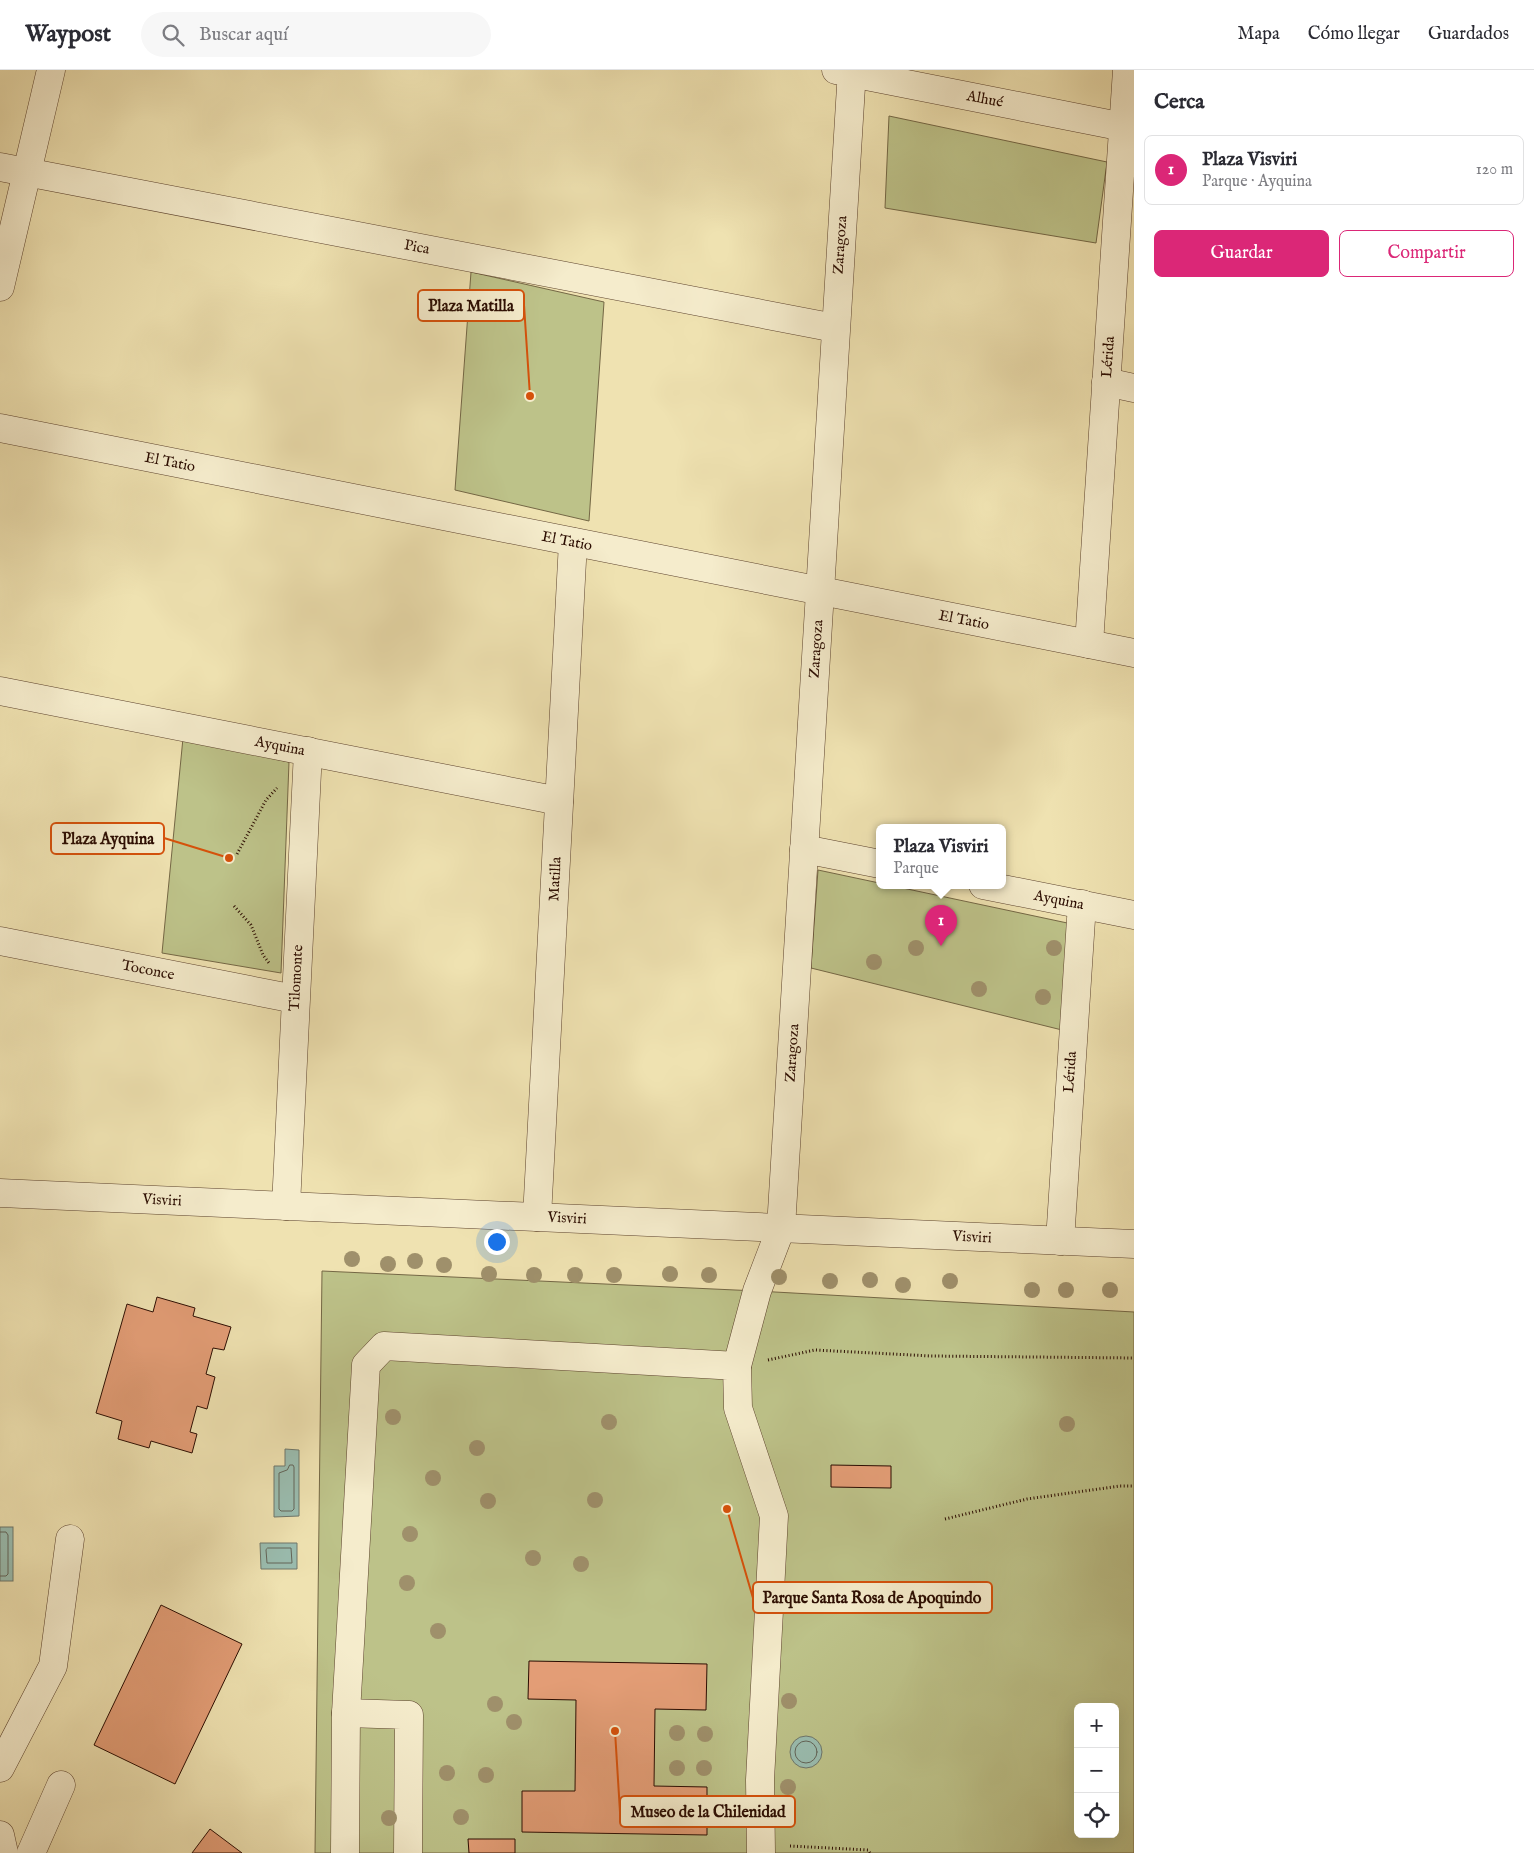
<!DOCTYPE html>
<html lang="es">
<head>
<meta charset="utf-8">
<style>
  :root { --surface:#fff; --page:#f7f7f7; --text:#2b2b33; --muted:#7c7c81; --line:#e1e1e2; --accent:#db2777 }
  body { margin:0; font-family:"IM FELL English",serif; background:var(--page); color:var(--text) }
  .controls { position:absolute; right:15px; bottom:15px; display:grid; overflow:hidden; border-radius:8px; box-shadow:0 5px 20px #0002 }
  .controls button { width:45px; height:45px; display:grid; place-items:center; padding:0; border:0; border-bottom:1px solid var(--line); background:var(--surface); color:var(--text); font:25px sans-serif }
  .you { position:absolute; left:496px; top:1171px; width:18px; height:18px; margin:-12px; border:4px solid #fff; border-radius:50%; background:#1a73e8; box-shadow:0 0 0 8px #1a73e833 }
  .badge { display:grid; place-items:center; width:32px; height:32px; border-radius:50%; background:var(--accent); color:#fff; font-size:16px; font-weight:700 }
  .pin { position:absolute; translate:-50% -41px; filter:drop-shadow(0 1px 2px #0008) }
  .pin::after { content:''; position:absolute; top:26px; width:18px; height:15px; background:inherit; clip-path:polygon(0 0,100% 0,50% 100%) }
  .popup { position:absolute; left:876px; top:754px; width:130px; height:65px; box-sizing:border-box; display:grid; place-content:center; border-radius:8px; background:var(--surface); filter:drop-shadow(0 1px 4px #0005); font-size:16px; white-space:nowrap; color:var(--muted) }
  .popup b { font-size:19px; color:var(--text) }
  .popup::after { content:''; position:absolute; left:50%; top:100%; margin-left:-10px; border:10px solid transparent; border-top-color:var(--surface) }
  .list { margin:0; padding:0; list-style:none }
  h2 { display:flex; justify-content:space-between; align-items:center; height:65px; margin:0; padding:0 20px; font-size:21px }
  h2 small { font-size:16px; font-weight:400; color:var(--muted) }
  .list li { display:grid; grid-template-columns:32px 1fr auto; gap:15px; align-items:center; box-sizing:border-box; height:70px; margin:0 10px 10px; padding:0 10px; border:1px solid var(--line); border-radius:8px }
  .list b { display:block; font-size:19px; white-space:nowrap }
  .list p { margin:0; font-size:16px; white-space:nowrap; color:var(--muted) }
  .list em { font-size:16px; font-style:normal; color:var(--muted) }
  .actions { display:flex; gap:10px; padding:15px 20px }
  .actions a { flex:1; padding:11px 0; border:1px solid var(--accent); border-radius:8px; text-align:center; font-size:18px; color:var(--accent) }
  .actions .main { background:var(--accent); color:#fff }
  .icon { flex:none; width:28px; height:28px; fill:none; stroke:currentColor; stroke-width:2; stroke-linecap:round; stroke-linejoin:round }
  .map { position:relative; flex:none; width:1134px; height:1783px; overflow:hidden }
  header { display:flex; align-items:center; gap:30px; box-sizing:border-box; height:70px; padding:0 25px; background:var(--surface); border-bottom:1px solid var(--line) }
  header strong { font-size:24px }
  nav { display:flex; gap:28px; margin-inline-start:auto; font-size:18px }
  .search { width:350px; height:45px; background:var(--page); display:flex; align-items:center; gap:12px; box-sizing:border-box; padding:0 18px; border-radius:28px; color:var(--muted); font-size:19px }
  main { display:flex }
  aside { flex:1; background:var(--surface) }
  .map>svg:first-child { display:block }
  .green { fill:#bdc289; stroke:#746745; fill-rule:evenodd }
  .water { fill:#9abdb0; stroke:#6e766a }
  .lines { fill:none; stroke-linecap:round; stroke-linejoin:round }
  .shore { stroke:#626458; stroke-width:1 }
  .building { fill:#e39d76; stroke:#2b0c01 }
  .minor-casing { stroke:#5c422d; stroke-width:29 }
  .path { stroke:#2b0c01; stroke-width:3; stroke-dasharray:1 2.5; stroke-linecap:butt }
  .minor { stroke:#f5eccc; stroke-width:28 }
  .tree { fill:#9f906b }
  .labels { text-anchor:middle; dominant-baseline:central; stroke-width:4.5; stroke-linejoin:round; paint-order:stroke }
  .street-label { font-size:15px; fill:#2b0c01; stroke:#f5eccc }
  .leader { fill:none; stroke:#d5510b; stroke-width:2 }
  .callout-dot { fill:#d5510b; stroke:#f5eccc; stroke-width:2 }
  .callout { fill:#f5eccc; stroke:#d5510b; stroke-width:2 }
  .callout-label { font-size:16px; text-anchor:middle; font-weight:bold; fill:#2b0c01 }
</style>
</head>
<body>
<header>
<strong>Waypost</strong>
<div class="search"><svg class="icon" aria-label="search" viewBox="0 0 24 24"><circle cx="10" cy="10" r="6"/><path d="M15 15l6 6"/></svg>Buscar aquí</div>
<nav><a>Mapa</a><a>Cómo llegar</a><a>Guardados</a></nav>
</header>
<main>
<div class="map">
<svg width="1134" height="1783" viewBox="0 0 1134 1783">
  <rect width="100%" height="100%" fill="#efe2b1"/>
  <filter id="stains"><feTurbulence type="fractalNoise" baseFrequency=".004" numOctaves="4"/><feColorMatrix values="0 0 0 0 .2 0 0 0 0 .09 0 0 0 0 .02 0 0 0 .5 -.17"/></filter>
  <radialGradient id="worn" r=".72"><stop offset=".6" stop-color="#630" stop-opacity="0"/><stop offset="1" stop-color="#630" stop-opacity=".3"/></radialGradient>
  <!-- green -->
  <g class="green">
    <path d="M889 46 1107 92 1096 173 885 138Z"/>
    <path d="M471 202 604 232 589 451 455 420Z"/>
    <path d="M183 668 289 692 281 903 162 883Z"/>
    <path d="M818 800 1072 854 1062 960 811 898Z"/>
    <path d="M322 1201 757 1221 1134 1242V1783H315ZM1078 1637H1115V1764H1078Z"/>
  </g>
  <!-- water -->
  <g class="water">
    <path d="M285 1379 299 1380V1446L274 1447V1396H285Z"/>
    <rect x="0" y="1457" width="13" height="54"/>
    <path d="M260 1473H297V1499H261Z"/>
    <circle cx="806" cy="1682" r="16"/>
  </g>
  <g class="lines">
    <!-- shore -->
    <g class="shore">
      <path d="M290 1395H293L294 1397V1439L292 1441H281L279 1439V1403L287 1400Z"/>
      <path d="M0 1462H6L8 1465V1504L6 1506H0"/>
      <path d="M268 1478H291L292 1493H267L266 1480Z"/>
      <circle cx="806" cy="1682" r="11"/>
    </g>
  </g>
  <!-- building -->
  <g class="building">
    <path d="M157 1227 195 1238 193 1246 231 1257 224 1280 213 1278 206 1304 215 1307 207 1339 197 1336 190 1362 197 1364 192 1383 151 1371 149 1378 118 1369 122 1351 96 1343 127 1234 153 1242Z"/>
    <path d="M831 1395 891 1396V1418L831 1417Z"/>
    <path d="M161 1535 242 1574 175 1714 94 1675Z"/>
    <path d="M529 1591 707 1594 706 1640 655 1639 654 1716 707 1717V1765L522 1762V1721H575L576 1630 528 1629Z"/>
    <path d="M210 1759 242 1783H192Z"/>
    <path d="M468 1769H515V1783H469Z"/>
  </g>
  <g class="lines">
    <defs>
      <g id="minor">
        <path d="M836 0 1134 59"/>
        <path d="M0 97 835 258"/>
        <path d="M0 217 51 0"/>
        <path d="M1106 312 1134 318"/>
        <path d="M0 358 1134 583"/>
        <path d="M1089 574 1127 0"/>
        <path d="M0 621 559 731"/>
        <path d="M804 779 880 794"/>
        <path d="M983 815 1134 845"/>
        <path d="M0 871 295 929"/>
        <path d="M0 1123 1134 1174"/>
        <path d="M286 1136 308 681"/>
        <path d="M537 1147 573 472"/>
        <path d="M1060 1171 1082 834"/>
        <path d="M737 1296 757 1221 781 1158 852 0"/>
        <path d="M346 1643 409 1645 408 1783"/>
        <path d="M0 1698 53 1596 70 1469"/>
        <path d="M0 1765 4 1783"/>
        <path d="M31 1783 61 1715"/>
        <path d="M345 1783 346 1643 366 1295 384 1276 737 1296 738 1338 774 1446 760 1710 761 1783"/>
      </g>
    </defs>
    <!-- minor casing -->
    <use href="#minor" class="minor-casing"/>
    <!-- path -->
    <g class="path">
      <path d="M237 784 266 730 277 718"/>
      <path d="M234 836 251 855 263 885 269 893"/>
      <path d="M768 1290 815 1280 931 1286 1134 1288"/>
      <path d="M945 1449 1027 1429 1120 1416H1134"/>
      <path d="M790 1776 868 1780 870 1783"/>
    </g>
    <!-- minor -->
    <use href="#minor" class="minor"/>
  </g>
  <!-- trees -->
  <g class="tree">
    <circle cx="916" cy="878" r="8"/>
    <circle cx="1054" cy="878" r="8"/>
    <circle cx="874" cy="892" r="8"/>
    <circle cx="979" cy="919" r="8"/>
    <circle cx="1043" cy="927" r="8"/>
    <circle cx="352" cy="1189" r="8"/>
    <circle cx="415" cy="1191" r="8"/>
    <circle cx="388" cy="1194" r="8"/>
    <circle cx="444" cy="1195" r="8"/>
    <circle cx="489" cy="1204" r="8"/>
    <circle cx="670" cy="1204" r="8"/>
    <circle cx="534" cy="1205" r="8"/>
    <circle cx="575" cy="1205" r="8"/>
    <circle cx="614" cy="1205" r="8"/>
    <circle cx="709" cy="1205" r="8"/>
    <circle cx="779" cy="1207" r="8"/>
    <circle cx="870" cy="1210" r="8"/>
    <circle cx="830" cy="1211" r="8"/>
    <circle cx="950" cy="1211" r="8"/>
    <circle cx="903" cy="1215" r="8"/>
    <circle cx="1032" cy="1220" r="8"/>
    <circle cx="1066" cy="1220" r="8"/>
    <circle cx="1110" cy="1220" r="8"/>
    <circle cx="393" cy="1347" r="8"/>
    <circle cx="609" cy="1352" r="8"/>
    <circle cx="1067" cy="1354" r="8"/>
    <circle cx="477" cy="1378" r="8"/>
    <circle cx="433" cy="1408" r="8"/>
    <circle cx="595" cy="1430" r="8"/>
    <circle cx="488" cy="1431" r="8"/>
    <circle cx="410" cy="1464" r="8"/>
    <circle cx="533" cy="1488" r="8"/>
    <circle cx="581" cy="1494" r="8"/>
    <circle cx="407" cy="1513" r="8"/>
    <circle cx="438" cy="1561" r="8"/>
    <circle cx="789" cy="1631" r="8"/>
    <circle cx="495" cy="1634" r="8"/>
    <circle cx="514" cy="1652" r="8"/>
    <circle cx="677" cy="1663" r="8"/>
    <circle cx="705" cy="1664" r="8"/>
    <circle cx="677" cy="1698" r="8"/>
    <circle cx="704" cy="1698" r="8"/>
    <circle cx="447" cy="1703" r="8"/>
    <circle cx="486" cy="1705" r="8"/>
    <circle cx="788" cy="1717" r="8"/>
    <circle cx="461" cy="1747" r="8"/>
    <circle cx="389" cy="1748" r="8"/>
  </g>
  <g class="labels">
    <!-- street labels -->
    <g class="street-label">
      <text transform="translate(985 29) rotate(11)">Alhué</text>
      <text transform="translate(840 175) rotate(-86)">Zaragoza</text>
      <text transform="translate(417 177) rotate(11)">Pica</text>
      <text transform="translate(1108 287) rotate(-86)">Lérida</text>
      <text transform="translate(170 392) rotate(11)">El Tatio</text>
      <text transform="translate(567 471) rotate(11)">El Tatio</text>
      <text transform="translate(964 550) rotate(11)">El Tatio</text>
      <text transform="translate(816 579) rotate(-86)">Zaragoza</text>
      <text transform="translate(280 676) rotate(11)">Ayquina</text>
      <text transform="translate(555 809) rotate(-87)">Matilla</text>
      <text transform="translate(1059 830) rotate(11)">Ayquina</text>
      <text transform="translate(148 900) rotate(11)">Toconce</text>
      <text transform="translate(296 908) rotate(-87)">Tilomonte</text>
      <text transform="translate(792 983) rotate(-86)">Zaragoza</text>
      <text transform="translate(1070 1002) rotate(-86)">Lérida</text>
      <text transform="translate(162 1130) rotate(3)">Visviri</text>
      <text transform="translate(567 1148) rotate(3)">Visviri</text>
      <text transform="translate(972 1167) rotate(3)">Visviri</text>
    </g>
  </g>
  <!-- callouts -->
  <path class="leader" d="M530 326L524 235M229 788L164 768M727 1439L753 1528M615 1661L620 1742"/>
  <g class="callout-dot">
    <circle cx="530" cy="326" r="5"/>
    <circle cx="229" cy="788" r="5"/>
    <circle cx="727" cy="1439" r="5"/>
    <circle cx="615" cy="1661" r="5"/>
  </g>
  <g class="callout">
    <rect x="418" y="220" width="106" height="31" rx="5"/>
    <rect x="51" y="753" width="113" height="31" rx="5"/>
    <rect x="753" y="1512" width="239" height="31" rx="5"/>
    <rect x="620" y="1726" width="175" height="31" rx="5"/>
  </g>
  <g class="callout-label">
    <text x="471" y="241">Plaza Matilla</text>
    <text x="108" y="774">Plaza Ayquina</text>
    <text x="872" y="1533">Parque Santa Rosa de Apoquindo</text>
    <text x="708" y="1747">Museo de la Chilenidad</text>
  </g>
  <rect width="100%" height="100%" filter="url(#stains)"/>
  <rect width="100%" height="100%" fill="url(#worn)"/>
</svg>
<div class="controls">
<button>+</button>
<button>−</button>
<button><svg class="icon" aria-label="locate" viewBox="0 0 24 24"><circle cx="12" cy="12" r="6"/><path d="M12 2v4M12 18v4M2 12h4M18 12h4"/></svg></button>
</div>
<div class="you"></div>
<div class="pin badge" style="left:941px;top:876px">1</div>
<div class="popup"><b>Plaza Visviri</b>Parque</div>
</div>
<aside>
<h2>Cerca<small></small></h2>
<ul class="list">
<li><span class="badge">1</span><div><b>Plaza Visviri</b><p>Parque · Ayquina</p></div><em>120 m</em></li>
</ul>
<div class="actions"><a class="main">Guardar</a><a>Compartir</a></div>
</aside>
</main>
</body>
</html>
